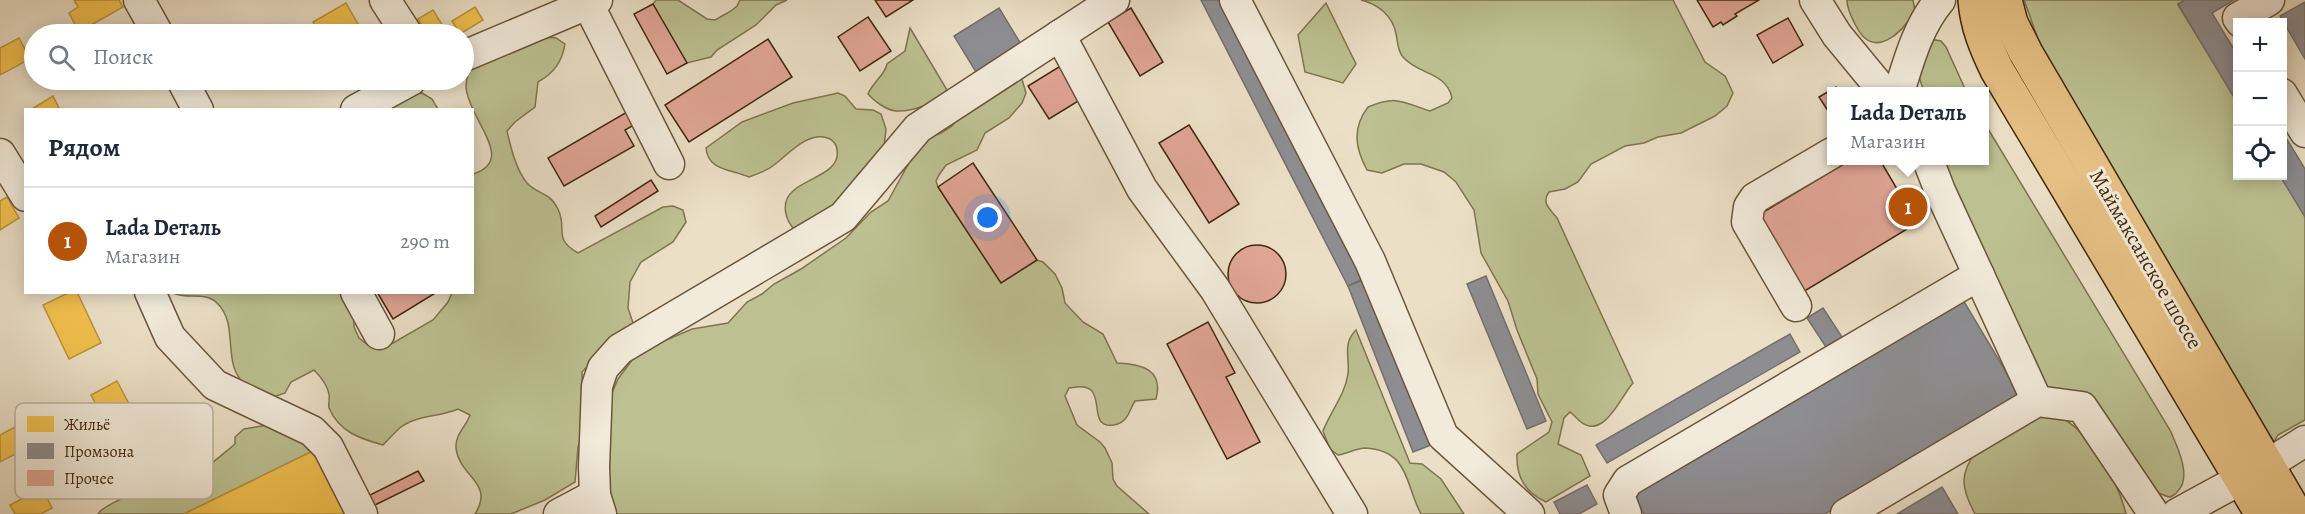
<!DOCTYPE html>
<html lang="ru">
<head>
<meta charset="utf-8">
<style>
  :root { --surface:#fff; --page:#f2f2f3; --text:#1f2937; --muted:#747a83; --line:#e0e1e3; --accent:#b45309 }
  body { margin:0; font-family:Alegreya,serif; background:var(--page); color:var(--text) }
  .controls { position:absolute; right:18px; top:18px; display:grid; overflow:hidden; border-radius:0px; box-shadow:0 3px 15px #0003 }
  .controls button { width:54px; height:54px; display:grid; place-items:center; padding:0; border:0; border-bottom:2px solid var(--line); background:var(--surface); color:var(--text); font:30px sans-serif }
  .you { position:absolute; left:988px; top:218px; width:21px; height:21px; margin:-15px; border:4px solid #fff; border-radius:50%; background:#1a73e8; box-shadow:0 0 0 9px #1a73e833 }
  .badge { display:grid; place-items:center; width:39px; height:39px; border-radius:50%; background:var(--accent); color:#fff; font-size:20px; font-weight:700 }
  .pin { position:absolute; translate:-50% -50%; border:3px solid #fff; box-shadow:0 2px 6px #0006 }
  .popup { position:absolute; left:1827px; top:87px; width:162px; height:78px; box-sizing:border-box; display:grid; place-content:center; border-radius:0px; background:var(--surface); filter:drop-shadow(0 2px 4px #0005); font-size:20px; white-space:nowrap; color:var(--muted) }
  .popup b { font-size:22px; color:var(--text) }
  .popup::after { content:''; position:absolute; left:50%; top:100%; margin-left:-12px; border:12px solid transparent; border-top-color:var(--surface) }
  .list { margin:0; padding:0; list-style:none }
  h2 { display:flex; justify-content:space-between; align-items:center; height:78px; margin:0; padding:0 24px; font-size:26px }
  h2 small { font-size:20px; font-weight:400; color:var(--muted) }
  .list li { display:grid; grid-template-columns:39px 1fr auto; gap:18px; align-items:center; box-sizing:border-box; height:108px; padding:0 24px; border-top:2px solid var(--line) }
  .list b { display:block; font-size:22px; white-space:nowrap }
  .list p { margin:0; font-size:20px; white-space:nowrap; color:var(--muted) }
  .list em { font-size:20px; font-style:normal; color:var(--muted) }
  .icon { flex:none; width:33px; height:33px; fill:none; stroke:currentColor; stroke-width:2; stroke-linecap:round; stroke-linejoin:round }
  .map { position:relative; flex:none; width:2305px; height:514px; overflow:hidden }
  .search { position:absolute; background:var(--surface); box-shadow:0 3px 15px #0003; left:24px; top:24px; width:450px; height:66px; display:flex; align-items:center; gap:15px; box-sizing:border-box; padding:0 21px; border-radius:33px; color:var(--muted); font-size:22px }
  .panel { position:absolute; background:var(--surface); box-shadow:0 3px 15px #0003; left:24px; top:108px; width:450px; height:186px; border-radius:0px }
  .map>svg:first-child { display:block }
  .green { fill:#bdc192; stroke:#80744f; stroke-width:1.5 }
  .homes { fill:#f2c14e; stroke:#bd933a; stroke-width:1.5 }
  .industry { fill:#8d8d92; stroke:#766f6a; stroke-width:1.5 }
  .building { fill:#e1a596; stroke:#42280c; stroke-width:1.5 }
  .lines { fill:none; stroke-linecap:round; stroke-linejoin:round }
  .minor-casing { stroke:#6c563b; stroke-width:33 }
  .major-casing { stroke:#42280c; stroke-width:36 }
  .minor { stroke:#f2ebdb; stroke-width:30 }
  .major { stroke:#e6c084; stroke-width:33 }
  .labels { text-anchor:middle; dominant-baseline:central; stroke-width:6; stroke-linejoin:round; paint-order:stroke }
  .street-label { font-size:21px; fill:#42280c; stroke:#f2ebdb }
  .key { fill:#f2ebdb; stroke:#bdb09d; stroke-width:1.5 }
  .key-label { font-size:16px; fill:#42280c }
</style>
</head>
<body>
<div class="map">
<svg width="2305" height="514" viewBox="0 0 2305 514">
  <rect width="100%" height="100%" fill="#ebe0c7"/>
  <filter id="stains"><feTurbulence type="fractalNoise" baseFrequency=".00333" numOctaves="4"/><feColorMatrix values="0 0 0 0 .2 0 0 0 0 .09 0 0 0 0 .02 0 0 0 .5 -.17"/></filter>
  <radialGradient id="worn" r=".72"><stop offset=".6" stop-color="#630" stop-opacity="0"/><stop offset="1" stop-color="#630" stop-opacity=".3"/></radialGradient>
  <!-- green -->
  <g class="green">
    <path d="M656 0H678L707 19 715 20 731 11 737 6 740 0H787L776 5 756 25 717 50 711 57 687 63 653 4Z"/>
    <path d="M1361 0H1673L1705 62 1725 76 1733 93 1727 106 1715 116 1681 133 1658 137 1644 143 1625 146 1591 164 1578 182 1565 189 1549 192C1541 203 1550 209 1557 218L1633 383C1621 396 1604 440 1581 422 1577 419 1574 415 1570 412L1564 418 1558 444 1581 455 1590 476 1546 502C1525 492 1516 477 1517 454L1549 432 1552 422 1538 394 1537 379 1517 330 1508 301 1481 253 1474 210 1456 182 1444 172 1421 164H1404L1382 173 1367 170C1355 148 1352 128 1368 107 1398 95 1402 102 1430 111L1448 103 1452 98C1446 71 1418 75 1403 57 1397 50 1398 42 1396 34 1393 16 1378 4 1361 0Z"/>
    <path d="M1847 0H1913L1915 11C1902 33 1874 61 1856 26 1852 18 1847 10 1847 0Z"/>
    <path d="M2024 0H2185L2178 5 2237 101 2238 176H2282L2305 215V420L2278 435 2274 442 2042 50Z"/>
    <path d="M1326 3 1356 64 1343 83 1305 72 1298 35Z"/>
    <path d="M910 28 947 90C939 103 911 112 896 111 886 110 874 101 868 94 873 82 885 75 887 64L905 51Z"/>
    <path d="M544 37 556 38 565 44C562 62 554 73 538 82L535 107 515 122 507 131C511 148 516 170 527 183 538 195 549 191 558 209 568 230 552 238 578 253L663 207 673 206 683 210 686 222 673 242 641 262 630 282 628 308 633 323 629 331 606 347 582 372 583 431 578 447 575 482 545 500 511 514H475C495 482 459 477 456 448 455 434 466 427 470 415L458 409C440 417 417 415 401 427 395 432 389 439 383 445 361 439 339 432 329 408 328 404 330 399 329 394 327 384 321 377 314 370L291 382 285 393 274 397C266 394 255 392 248 387 219 366 241 326 217 303 205 291 187 300 173 293H347L354 315V327L359 338 368 345 393 343 433 320 448 302 452 293 472 292 473 174C529 157 437 97 476 65 486 56 529 43 544 37Z"/>
    <path d="M1930 39 1941 41 1946 47 1966 91H1924L1917 72Z"/>
    <path d="M1021 76 1026 93 1022 103 1009 118 985 133 977 150 946 165 939 175 936 181 938 187 1001 283 1037 260 1043 262 1055 274 1062 288 1065 303 1083 322 1103 334 1117 363C1141 364 1164 369 1156 399L1135 401C1131 407 1130 413 1126 418 1123 422 1119 424 1114 425 1090 429 1102 400 1091 390 1085 385 1076 387 1069 388L1065 396 1077 425 1100 442 1105 448 1112 463 1113 479 1117 486 1149 514H605L611 395 618 379 638 352 692 329 728 323 747 302 762 294 774 284 801 269 846 238 871 212 888 201 910 161 930 137 941 133 952 126 963 109Z"/>
    <path d="M422 93 432 99 438 109 377 110 410 94Z"/>
    <path d="M838 93 845 96 856 109 873 110 881 114 886 129 884 147 845 206 796 231C785 221 780 202 793 191 806 178 841 173 837 150 837 146 834 141 830 139 809 129 788 155 774 165 767 171 757 174 749 177 731 169 708 171 706 148L742 122 793 103Z"/>
    <path d="M1985 124 2170 430C2177 446 2193 478 2177 492 2176 494 2171 497 2169 497 2165 496 2160 493 2156 492L2045 385 1985 263 1946 166V161L1984 160Z"/>
    <path d="M1356 330 1410 463 1422 464 1441 479 1464 514H1421C1405 484 1409 450 1365 448 1357 448 1346 454 1338 455L1330 449 1323 431C1330 412 1345 395 1348 374 1350 357 1342 344 1356 330Z"/>
    <path d="M2040 412C2046 413 2053 413 2058 416 2090 431 2118 481 2126 514H1975C1961 488 1959 474 1977 450Z"/>
    <path d="M267 425 317 449 184 514H98C102 506 136 492 146 489 158 486 171 487 183 482 203 472 218 458 235 444V437L244 429Z"/>
  </g>
  <!-- homes -->
  <g class="homes">
    <path d="M74 0H119L123 7 79 32 69 13 78 7Z"/>
    <path d="M346 3 358 24 339 34H320L313 22Z"/>
    <path d="M475 7 483 20 460 34 452 21Z"/>
    <path d="M433 10 446 31 440 34H427L418 19Z"/>
    <path d="M19 38 30 59 0 75V48Z"/>
    <path d="M53 96 60 110H30Z"/>
    <path d="M7 197 19 218 0 230V201Z"/>
    <path d="M70 292H77L101 343 69 359 43 305Z"/>
    <path d="M117 381 147 438 121 452 91 395Z"/>
    <path d="M15 427 27 448 0 462V435Z"/>
    <path d="M317 449 349 514H184Z"/>
    <path d="M42 488 52 508 41 514H15L10 505Z"/>
  </g>
  <!-- industry -->
  <g class="industry">
    <path d="M1201 0H1225L1367 277 1348 286Z"/>
    <path d="M2185 0H2234L2212 13 2238 56V104L2178 4Z"/>
    <path d="M2305 2V59L2280 16Z"/>
    <path d="M999 8 1021 44 976 72 954 36Z"/>
    <path d="M2282 131 2305 169V217L2280 176H2282Z"/>
    <path d="M1486 276 1546 421 1527 429 1467 284Z"/>
    <path d="M1366 279 1431 445 1413 452 1348 286Z"/>
    <path d="M1960 295 2021 397 1825 514H1644L1631 492Z"/>
    <path d="M1823 308 1842 337 1826 347 1807 318Z"/>
    <path d="M1790 334 1800 352 1607 463 1596 445Z"/>
    <path d="M1587 485 1597 504 1579 514H1560L1554 502Z"/>
    <path d="M1942 487 1958 514H1897Z"/>
  </g>
  <!-- building -->
  <g class="building">
    <path d="M875 0H913L886 17Z"/>
    <path d="M1697 0H1759L1735 14 1737 16 1723 25 1721 22 1713 27Z"/>
    <path d="M653 4 687 63 667 74 634 14Z"/>
    <path d="M1131 8 1163 62 1140 76 1108 22Z"/>
    <path d="M868 17 891 51 860 71 838 37Z"/>
    <path d="M1788 18 1803 45 1773 63 1757 35Z"/>
    <path d="M768 39 792 77 689 142 665 105Z"/>
    <path d="M1067 62 1088 95 1049 119 1028 86Z"/>
    <path d="M1836 87 1838 92H1832V117L1819 97Z"/>
    <path d="M627 112 634 125 625 130 634 146 564 186 548 158Z"/>
    <path d="M1189 125 1239 204 1209 223 1159 143Z"/>
    <path d="M1850 160H1880L1917 223 1803 292 1757 216Z"/>
    <path d="M973 163 1037 260 1001 283 938 187Z"/>
    <path d="M651 180 658 191 601 227 595 216Z"/>
    <circle cx="1257" cy="274" r="29"/>
    <path d="M377 292H437L393 319Z"/>
    <path d="M1208 322 1235 373 1226 377 1260 442 1227 459 1167 344Z"/>
    <path d="M418 471 424 481 371 507 366 497Z"/>
  </g>
  <g class="lines">
    <defs>
      <g id="minor">
        <path d="M139 0 158 34"/>
        <path d="M385 0 407 34"/>
        <path d="M1235 0 1370 261 1443 436 1529 514"/>
        <path d="M1815 0 1837 35 1884 92"/>
        <path d="M588 4 669 164"/>
        <path d="M2241 22 2238 18 2269 0"/>
        <path d="M1060 35 1142 189 1215 289 1352 514"/>
        <path d="M464 56 597 0"/>
        <path d="M182 80 198 110"/>
        <path d="M1899 92C1909 60 1918 26 1940 0"/>
        <path d="M2282 94 2305 132"/>
        <path d="M356 110 411 80"/>
        <path d="M0 154 26 196"/>
        <path d="M1928 160 1940 191 2037 401"/>
        <path d="M150 292 170 337 215 385 312 431 328 447 362 514"/>
        <path d="M356 292 379 334"/>
        <path d="M1796 306 1747 222 1749 207 1755 198 1832 153"/>
        <path d="M559 514 595 495"/>
        <path d="M601 514 595 495 594 467 597 386 603 368 620 349 843 217 918 128 1114 0"/>
        <path d="M1626 514 1619 495 1628 481 1979 275"/>
        <path d="M1846 514 2037 401 2082 407 2154 514"/>
        <path d="M2177 514 2267 465 2305 441"/>
      </g>
      <g id="major">
        <path d="M1975 0C1977 26 1986 47 1997 70L2262 514"/>
        <path d="M2005 0 2011 23 2026 53 2296 514"/>
      </g>
    </defs>
    <!-- minor casing -->
    <use href="#minor" class="minor-casing"/>
    <!-- major casing -->
    <use href="#major" class="major-casing"/>
    <!-- minor -->
    <use href="#minor" class="minor"/>
    <!-- major -->
    <use href="#major" class="major"/>
  </g>
  <g class="labels">
    <!-- street labels -->
    <g class="street-label">
      <text transform="translate(2146 259) rotate(60)">Маймаксанское шоссе</text>
    </g>
  </g>
  <!-- legend -->
  <rect x="15" y="403" width="198" height="96" rx="9" class="key"/>
  <rect x="27" y="416" width="27" height="16" fill="#f2c14e"/>
  <rect x="27" y="443" width="27" height="16" fill="#8d8d92"/>
  <rect x="27" y="470" width="27" height="16" fill="#e1a596"/>
  <g class="key-label">
    <text x="64" y="430">Жильё</text>
    <text x="64" y="457">Промзона</text>
    <text x="64" y="484">Прочее</text>
  </g>
  <rect width="100%" height="100%" filter="url(#stains)"/>
  <rect width="100%" height="100%" fill="url(#worn)"/>
</svg>
<div class="controls">
<button>+</button>
<button>−</button>
<button><svg class="icon" aria-label="locate" viewBox="0 0 24 24"><circle cx="12" cy="12" r="6"/><path d="M12 2v4M12 18v4M2 12h4M18 12h4"/></svg></button>
</div>
<div class="you"></div>
<div class="pin badge" style="left:1908px;top:207px">1</div>
<div class="popup"><b>Lada Dеталь</b>Магазин</div>
<div class="search"><svg class="icon" aria-label="search" viewBox="0 0 24 24"><circle cx="10" cy="10" r="6"/><path d="M15 15l6 6"/></svg>Поиск</div>
<section class="panel">
<h2>Рядом<small></small></h2>
<ul class="list">
<li><span class="badge">1</span><div><b>Lada Dеталь</b><p>Магазин</p></div><em>290 m</em></li>
</ul>
</section>
</div>
</body>
</html>
